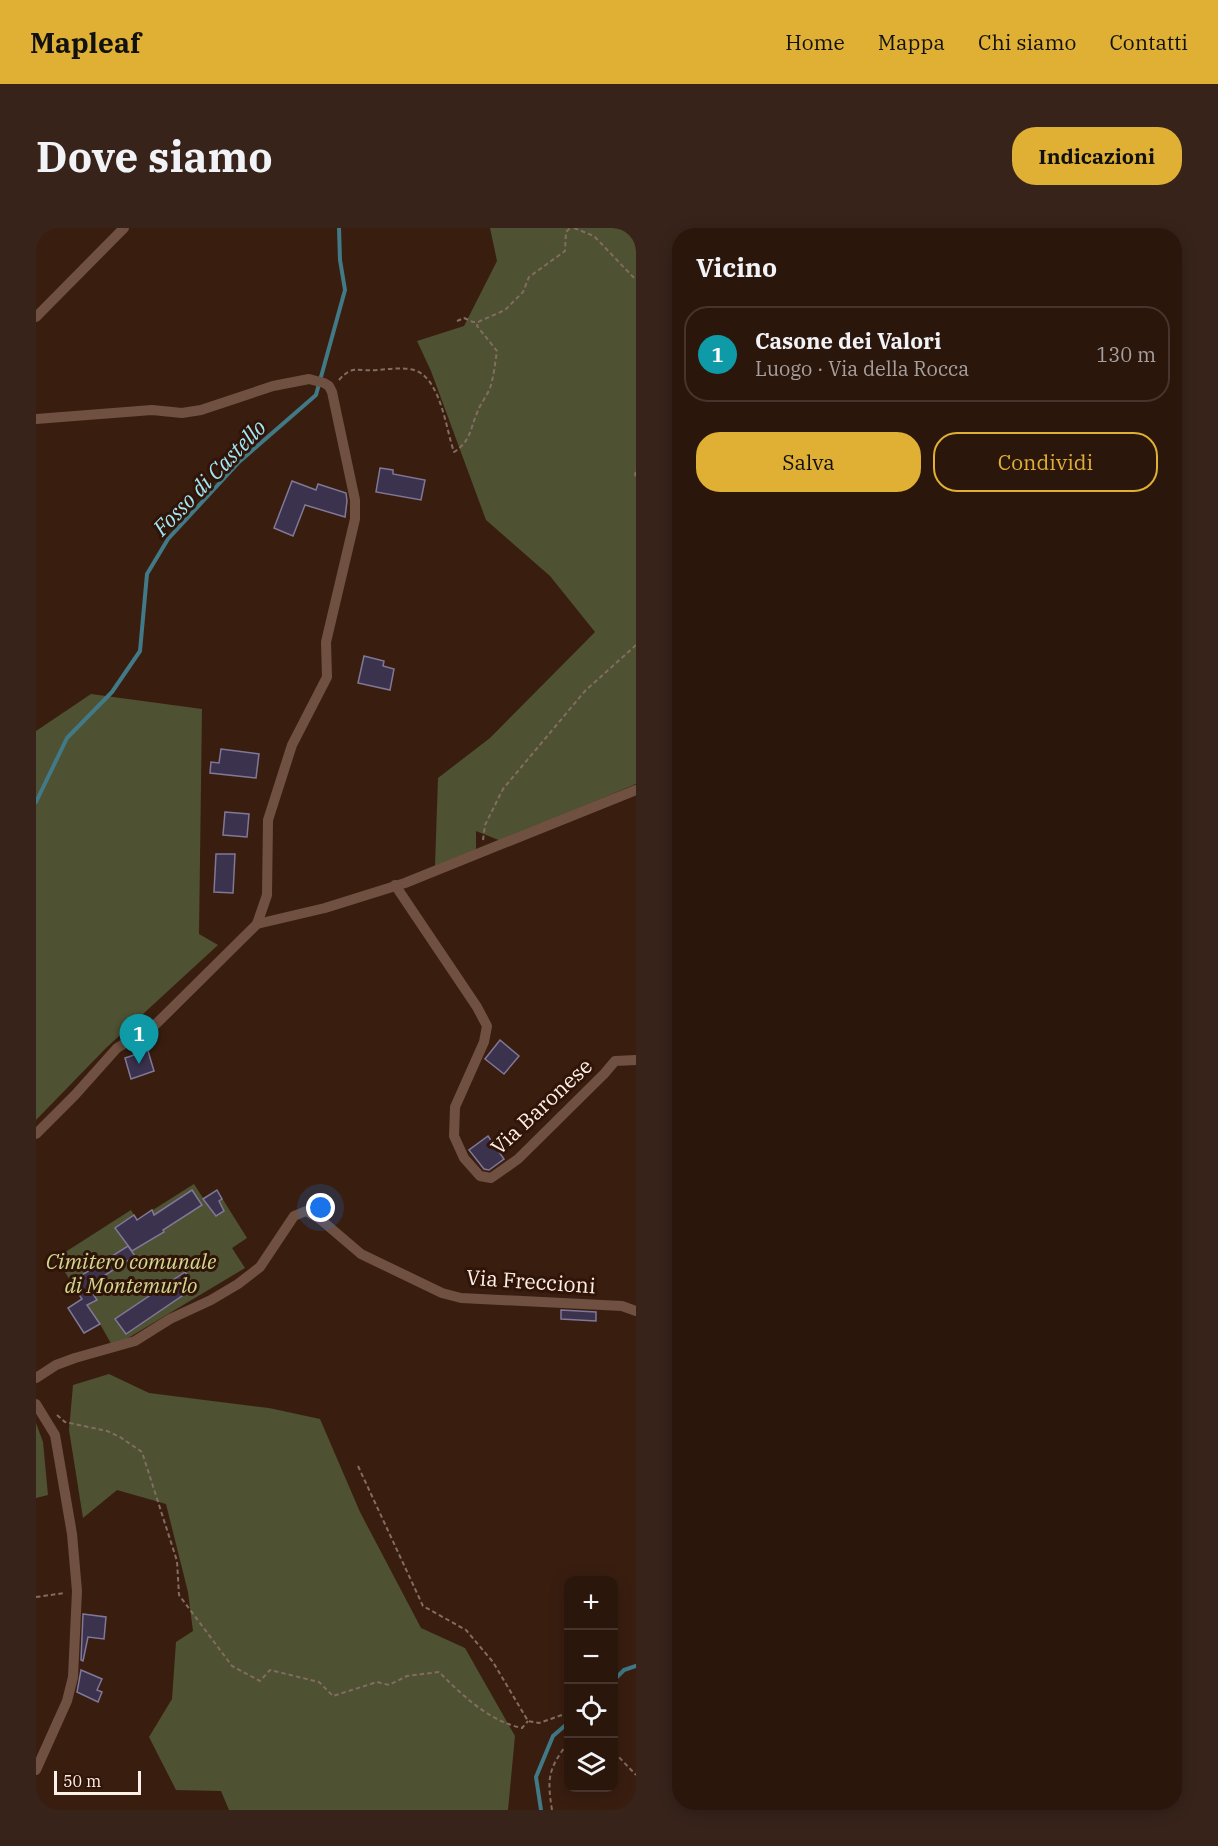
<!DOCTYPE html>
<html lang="it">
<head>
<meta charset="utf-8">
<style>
  :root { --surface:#2b160c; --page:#37231a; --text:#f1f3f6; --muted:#a69f9d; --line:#47352d; --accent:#e0b034 }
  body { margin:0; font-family:"IBM Plex Serif",serif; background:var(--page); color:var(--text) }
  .controls { position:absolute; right:18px; bottom:18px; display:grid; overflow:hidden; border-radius:12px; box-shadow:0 3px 15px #0003 }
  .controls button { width:54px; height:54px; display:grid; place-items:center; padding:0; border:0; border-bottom:2px solid var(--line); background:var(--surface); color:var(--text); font:30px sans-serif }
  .scale { position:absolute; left:18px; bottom:15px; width:87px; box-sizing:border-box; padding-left:6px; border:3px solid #feefe8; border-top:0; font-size:16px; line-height:21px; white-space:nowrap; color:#feefe8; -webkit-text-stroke:4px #2f1407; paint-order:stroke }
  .you { position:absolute; left:285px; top:980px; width:21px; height:21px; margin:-15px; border:4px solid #fff; border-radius:50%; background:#1a73e8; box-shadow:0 0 0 9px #1a73e833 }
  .badge { display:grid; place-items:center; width:39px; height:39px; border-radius:50%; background:var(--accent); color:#fff; font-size:20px; font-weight:700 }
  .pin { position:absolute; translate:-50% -50px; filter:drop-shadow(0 2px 3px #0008) }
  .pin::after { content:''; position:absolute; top:32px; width:21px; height:18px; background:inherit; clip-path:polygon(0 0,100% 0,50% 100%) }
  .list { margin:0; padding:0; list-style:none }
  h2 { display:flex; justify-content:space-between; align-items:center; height:78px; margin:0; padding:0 24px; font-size:26px }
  h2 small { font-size:20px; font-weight:400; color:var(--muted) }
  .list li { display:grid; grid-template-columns:39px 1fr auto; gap:18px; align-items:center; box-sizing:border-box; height:96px; margin:0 12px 12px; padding:0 12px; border:2px solid var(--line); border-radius:24px }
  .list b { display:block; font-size:22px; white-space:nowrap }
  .list p { margin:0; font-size:20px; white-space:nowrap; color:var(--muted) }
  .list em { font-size:20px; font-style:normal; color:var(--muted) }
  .actions { display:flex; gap:12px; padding:18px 24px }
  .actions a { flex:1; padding:14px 0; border:2px solid var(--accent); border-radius:24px; text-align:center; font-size:21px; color:var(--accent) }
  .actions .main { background:var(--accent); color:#111 }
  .icon { flex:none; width:33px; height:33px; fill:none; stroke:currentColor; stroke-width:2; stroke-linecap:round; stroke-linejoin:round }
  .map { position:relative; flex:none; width:600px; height:1582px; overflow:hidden; border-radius:24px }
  header { display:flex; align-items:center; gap:36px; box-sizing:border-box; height:84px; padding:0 30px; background:var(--accent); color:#111 }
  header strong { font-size:28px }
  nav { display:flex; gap:33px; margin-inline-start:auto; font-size:21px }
  .intro { display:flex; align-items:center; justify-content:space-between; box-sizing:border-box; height:144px; padding:0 36px }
  h1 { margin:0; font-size:42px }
  .button { padding:15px 27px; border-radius:24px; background:var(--accent); color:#111; font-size:21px; font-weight:700 }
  main { display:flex; gap:36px; padding:0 36px }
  aside { flex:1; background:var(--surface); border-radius:24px; box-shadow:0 3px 15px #0003 }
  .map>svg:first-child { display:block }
  .green { fill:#4e5132 }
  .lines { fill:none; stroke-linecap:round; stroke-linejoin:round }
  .stream { stroke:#417987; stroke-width:4 }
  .building { fill:#3b324e; stroke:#817797; stroke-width:1.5 }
  .path { stroke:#836c61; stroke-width:2; stroke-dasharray:4.5 3; stroke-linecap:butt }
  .minor { stroke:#705041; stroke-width:10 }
  .labels { text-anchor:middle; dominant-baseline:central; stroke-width:6; stroke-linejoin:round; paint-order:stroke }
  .street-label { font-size:21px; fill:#feefe8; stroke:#2f1407 }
  .park-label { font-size:21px; font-style:italic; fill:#d0d891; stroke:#2f1407 }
  .water-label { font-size:22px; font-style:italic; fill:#a1e8f9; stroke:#2f1407 }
</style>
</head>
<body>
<header>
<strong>Mapleaf</strong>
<nav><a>Home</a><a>Mappa</a><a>Chi siamo</a><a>Contatti</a></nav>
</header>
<div class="intro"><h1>Dove siamo</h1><a class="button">Indicazioni</a></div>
<main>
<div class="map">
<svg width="600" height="1582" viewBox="0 0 600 1582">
  <rect width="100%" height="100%" fill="#391e10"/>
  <!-- green -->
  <g class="green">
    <path d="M454 0H600V556L465 613 440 603V623L399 638 402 550 454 510 559 404 514 348 450 292 395 143 381 113 428 98 461 33Z"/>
    <path d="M55 466 166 481 163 706 182 717 70 820 0 892V503Z"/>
    <path d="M158 956 167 970 181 962 211 1010 196 1020 209 1040 77 1119 64 1096 48 1106 32 1080 46 1071 20 1030 95 982 101 992Z"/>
    <path d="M73 1146 113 1165 233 1180 284 1191 324 1284 385 1400 429 1420 479 1508 472 1582H193L185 1563 140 1562 113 1509 136 1471 140 1414 157 1403 152 1364 130 1276 81 1262 47 1290 33 1202 37 1157Z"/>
    <path d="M0 1195 7 1214 12 1267 0 1270Z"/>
  </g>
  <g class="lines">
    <!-- stream -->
    <g class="stream">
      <path d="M0 574 31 510 76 464 104 423 111 346 132 311 203 234 280 167 309 62 304 32 303 0"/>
      <path d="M578 1452 588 1442 600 1438"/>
      <path d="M505 1582 500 1549 517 1508 532 1495"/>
    </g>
  </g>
  <!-- building -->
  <g class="building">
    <path d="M344 240 357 242V246L389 252 385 272 340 264Z"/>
    <path d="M256 253 280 262 282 256 310 265 311 273 309 289 269 277 257 308 238 300Z"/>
    <path d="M328 428 348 433 347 438 358 441 354 462 322 455Z"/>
    <path d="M185 521 223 526 220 550 174 545 175 534 183 535Z"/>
    <path d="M189 584 213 586 211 609 187 607Z"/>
    <path d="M180 626H199L197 665 178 664Z"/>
    <path d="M110 811 115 820 112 823 118 843 95 851 89 830 101 826 98 819Z"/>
    <path d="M464 812 483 828 468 846 449 831Z"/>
    <path d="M452 908 468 931 453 942 448 941 433 922Z"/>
    <path d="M156 962 166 977 127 1002 128 1004 96 1023 79 1000 98 987 101 992 116 982 118 987Z"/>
    <path d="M181 962 186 971 183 973 188 983 180 988 167 971Z"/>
    <path d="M92 1018 99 1028 52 1058 61 1072 51 1077 64 1096 48 1105 32 1080 46 1071 35 1054Z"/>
    <path d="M149 1044 159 1059 90 1106 79 1091Z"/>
    <path d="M525 1082 560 1084V1093L525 1091Z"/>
    <path d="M47 1386 70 1389 68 1411 52 1409 47 1433 45 1432Z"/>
    <path d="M45 1442 66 1451 61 1462 66 1464 62 1474 41 1464Z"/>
  </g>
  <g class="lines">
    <!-- path -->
    <g class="path">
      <path d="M538 0 558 8 600 52"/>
      <path d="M421 93 428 90 437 94H442L469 82 487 64 493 49 529 23 530 4 534 0"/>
      <path d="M303 152C317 136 322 144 341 142 353 141 366 139 378 142 405 150 410 202 418 224 435 213 434 201 441 185 444 176 451 168 454 160 458 148 459 135 461 123L441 98 442 94"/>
      <path d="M600 244 599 246 600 250"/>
      <path d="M447 612 449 597 467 561 549 463 600 417"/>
      <path d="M21 1187 29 1194 71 1203 84 1209 106 1224 141 1333 143 1367 196 1438 224 1453 234 1442 283 1454 297 1468 341 1454 353 1457 371 1448 403 1444C427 1468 453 1493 486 1500L492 1493"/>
      <path d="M322 1238 387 1378 430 1402 457 1434 492 1493 503 1495 526 1487 532 1488"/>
      <path d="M0 1369 29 1365"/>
      <path d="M578 1524 600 1547"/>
      <path d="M516 1582C511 1550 512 1541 532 1515"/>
    </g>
    <!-- minor -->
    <g class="minor">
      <path d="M0 89 88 0"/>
      <path d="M0 191 116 182 146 185 165 182 237 158 273 151 288 155 293 158 296 164 319 272V291L290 414 291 449 256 517 232 592 231 667 221 696 118 798 81 820 39 867 0 906"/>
      <path d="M359 657 441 779 451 798 448 814 419 879 418 908 428 930 444 948 455 950 482 931 568 846 579 833 600 832"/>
      <path d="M221 696 289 680 369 655 600 562"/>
      <path d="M0 1150 20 1137 39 1130 99 1113 134 1091 175 1072 202 1056 224 1039 258 988 270 983 284 991 325 1026 406 1065 425 1070 586 1078 600 1083"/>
      <path d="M0 1176 19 1207 36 1306 41 1363 37 1449 31 1473 0 1542"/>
    </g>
  </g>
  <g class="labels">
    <!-- street labels -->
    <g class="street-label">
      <text transform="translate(505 878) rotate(-43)">Via Baronese</text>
      <text transform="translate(495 1053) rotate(4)">Via Freccioni</text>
    </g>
    <!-- park labels -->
    <g class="park-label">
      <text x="95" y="1033">Cimitero comunale<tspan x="95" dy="24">di Montemurlo</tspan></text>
    </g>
    <!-- water labels -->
    <g class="water-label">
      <text transform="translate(173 249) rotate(-46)">Fosso di Castello</text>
    </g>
  </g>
</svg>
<div class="controls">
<button>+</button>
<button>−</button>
<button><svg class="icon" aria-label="locate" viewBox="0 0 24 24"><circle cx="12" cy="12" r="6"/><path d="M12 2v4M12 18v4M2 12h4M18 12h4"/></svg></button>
<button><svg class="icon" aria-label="layers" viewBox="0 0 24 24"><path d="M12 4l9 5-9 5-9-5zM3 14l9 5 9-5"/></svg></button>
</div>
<div class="scale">50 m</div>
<div class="you"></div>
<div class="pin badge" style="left:103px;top:836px;background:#0f9aa8">1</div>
</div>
<aside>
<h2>Vicino<small></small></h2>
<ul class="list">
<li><span class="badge" style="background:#0f9aa8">1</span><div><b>Casone dei Valori</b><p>Luogo · Via della Rocca</p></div><em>130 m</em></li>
</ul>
<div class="actions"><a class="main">Salva</a><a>Condividi</a></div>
</aside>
</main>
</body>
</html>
